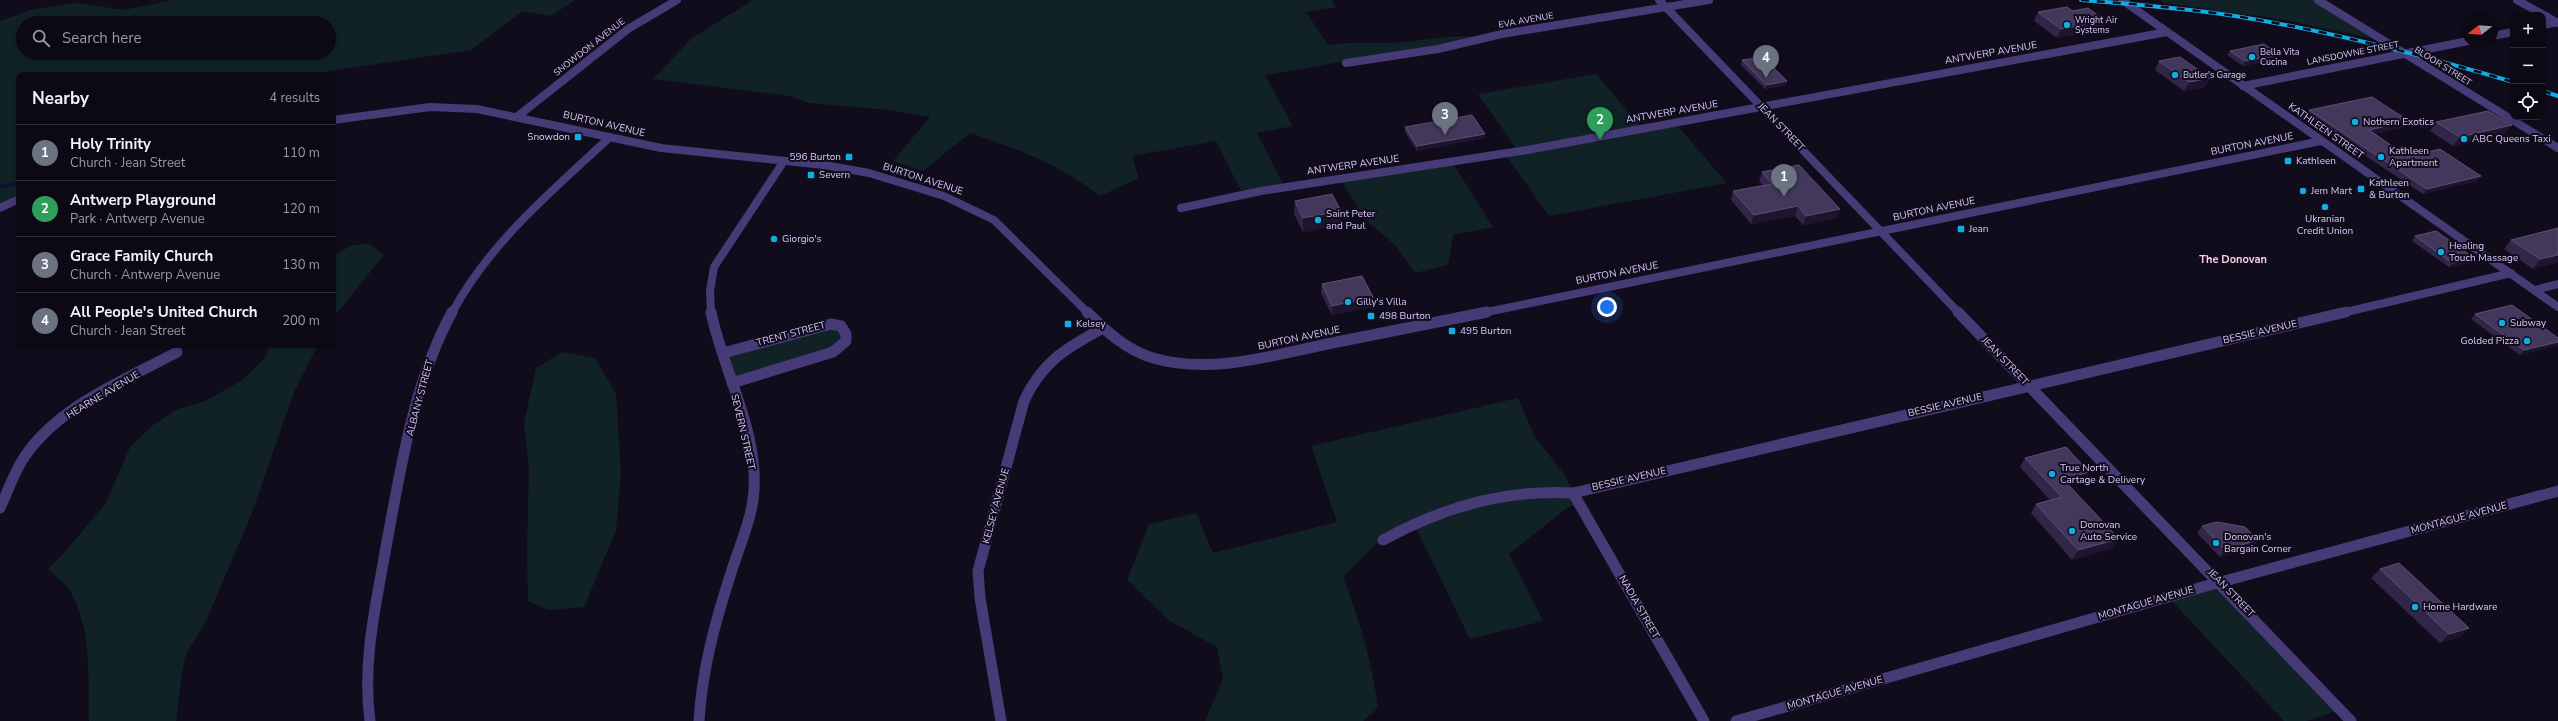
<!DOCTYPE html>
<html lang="en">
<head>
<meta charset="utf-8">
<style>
  :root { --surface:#0d0914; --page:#1b1722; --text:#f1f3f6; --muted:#9a9aa0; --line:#2d2a34; --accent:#ea580c }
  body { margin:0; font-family:"Nunito Sans",sans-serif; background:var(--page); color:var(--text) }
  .controls { position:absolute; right:12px; top:12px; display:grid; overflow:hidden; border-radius:8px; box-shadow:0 2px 6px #0003 }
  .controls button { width:36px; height:36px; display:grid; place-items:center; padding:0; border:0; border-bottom:1px solid var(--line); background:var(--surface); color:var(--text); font:20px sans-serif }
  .compass { position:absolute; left:2462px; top:12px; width:36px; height:36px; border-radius:50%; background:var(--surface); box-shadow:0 2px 6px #0003; rotate:253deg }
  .you { position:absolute; left:1607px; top:307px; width:14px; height:14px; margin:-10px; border:3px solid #fff; border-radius:50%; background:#1a73e8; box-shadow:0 0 0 6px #1a73e833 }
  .badge { display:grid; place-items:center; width:26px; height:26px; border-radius:50%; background:var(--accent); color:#fff; font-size:13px; font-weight:700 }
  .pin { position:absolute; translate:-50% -33px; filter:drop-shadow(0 1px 2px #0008) }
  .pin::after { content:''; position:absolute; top:21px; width:14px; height:12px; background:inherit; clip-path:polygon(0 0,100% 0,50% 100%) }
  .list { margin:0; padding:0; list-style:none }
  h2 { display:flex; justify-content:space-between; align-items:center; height:52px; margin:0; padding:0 16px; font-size:17px }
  h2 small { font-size:13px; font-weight:400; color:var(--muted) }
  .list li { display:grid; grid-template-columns:26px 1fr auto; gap:12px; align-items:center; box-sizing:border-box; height:56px; padding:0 16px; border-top:1px solid var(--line) }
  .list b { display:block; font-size:15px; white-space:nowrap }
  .list p { margin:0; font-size:13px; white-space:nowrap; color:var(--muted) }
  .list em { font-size:13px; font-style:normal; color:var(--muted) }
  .icon { flex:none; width:22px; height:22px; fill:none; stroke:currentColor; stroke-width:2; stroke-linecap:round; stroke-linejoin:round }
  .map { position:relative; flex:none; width:2558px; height:721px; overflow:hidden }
  .search { position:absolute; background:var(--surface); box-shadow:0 2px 6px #0003; left:16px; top:16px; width:320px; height:44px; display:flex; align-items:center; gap:10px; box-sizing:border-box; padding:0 14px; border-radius:22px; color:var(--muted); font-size:15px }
  .panel { position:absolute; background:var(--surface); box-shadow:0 2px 6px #0003; left:16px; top:72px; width:320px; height:276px; border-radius:8px }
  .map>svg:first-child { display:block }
  .green { fill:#102225; fill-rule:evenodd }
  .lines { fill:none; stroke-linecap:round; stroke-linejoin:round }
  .stream { stroke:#0b1435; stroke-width:4 }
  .minor-far1 { stroke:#463a77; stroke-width:8 }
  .minor { stroke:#463a77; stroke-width:11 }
  .tertiary-far1 { stroke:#463a77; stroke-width:8 }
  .tertiary { stroke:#463a77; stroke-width:11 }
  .rail-casing { stroke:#10aee2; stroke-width:4 }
  .rail { stroke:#110c1b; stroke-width:2.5; stroke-dasharray:8; stroke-linecap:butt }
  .wall { fill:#312648 }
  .shaded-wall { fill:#1d142e }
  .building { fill:#43385c; stroke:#5a4f75 }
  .poi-dot { fill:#10aee2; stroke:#110c1b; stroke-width:1.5 }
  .labels { text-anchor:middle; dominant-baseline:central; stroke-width:4; stroke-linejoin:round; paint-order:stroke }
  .far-street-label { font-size:9px; fill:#d7cafb; stroke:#110c1b }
  .far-poi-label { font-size:9px; fill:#d7cafb; stroke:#110c1b; text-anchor:start }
  .street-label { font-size:10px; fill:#d7cafb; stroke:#110c1b }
  .poi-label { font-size:10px; fill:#d7cafb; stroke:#110c1b; text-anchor:start }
  .neighbourhood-label { font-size:11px; font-weight:bold; fill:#fbcce3; stroke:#110c1b }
</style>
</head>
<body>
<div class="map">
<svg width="2558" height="721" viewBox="0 0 2558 721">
  <rect width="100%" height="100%" fill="#110c1b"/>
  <!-- green -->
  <g class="green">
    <path d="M173 0H575L551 16 523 11 471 50 303 75H19V199L0 209V21L34 9 78 3 124 10ZM23 23H329V53H23Z"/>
    <path d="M753 0H1332L1336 7 1306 12 1328 45C1351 42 1363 43 1385 43 1419 43 1444 33 1480 38L1265 75 1293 126 1257 133 1285 188 1243 195 1216 141 1132 156 1139 178 1100 196C1059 164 1018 149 970 133L923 171 893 161 930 117 889 110 809 103 790 96 653 79 692 38Z"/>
    <path d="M2160 0H2319L2386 41 2279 19 2164 3Z"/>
    <path d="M1596 74 1643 129 1675 123 1727 183 1549 216 1505 154 1518 151 1478 94Z"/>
    <path d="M1452 162 1493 227 1453 235 1448 265 1415 273 1396 246 1365 219 1341 180Z"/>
    <path d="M369 244 384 255 333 318V255L353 245Z"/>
    <path d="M831 325 844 334 839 347 734 381 726 354Z"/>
    <path d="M269 345H318L294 392 251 515 206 621 186 654 182 673 176 721H89C88 679 92 628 70 591 65 583 55 576 48 569L64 553 106 503 130 447 153 425 178 409 205 401 241 381 265 358Z"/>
    <path d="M562 352 595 358 616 394 621 472 616 530 584 607 548 610 528 601 527 554 529 468 524 423 536 368Z"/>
    <path d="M1518 398 1535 437 1564 474 1580 503 1567 508 1509 554 1543 621 1470 639 1413 522 1381 539 1343 577C1360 620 1372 663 1378 708L1363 721H1205L1223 679 1217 647 1170 621 1127 580 1149 524 1196 513 1213 553 1337 522 1311 446Z"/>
    <path d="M2222 583 2342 709 2307 721H2284L2169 598Z"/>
  </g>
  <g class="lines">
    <!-- stream -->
    <path class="stream" d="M0 187 16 184"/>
    <!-- minor-far1 -->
    <g class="minor-far1">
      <path d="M1659 0 1959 313"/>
      <path d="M2318 0 2558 148"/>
      <path d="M2517 0 2558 23"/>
      <path d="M2543 25 2558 22"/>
      <path d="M2492 36 2513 32"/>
      <path d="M1346 63 1438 49 1502 34 1709 0"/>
      <path d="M2243 86 2468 41"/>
      <path d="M518 116 628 29 677 0"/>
      <path d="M1181 208 1261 191 1527 150 2167 32"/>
      <path d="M2535 290 2558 284"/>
      <path d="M452 313C490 242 552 191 610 137"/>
      <path d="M711 313 710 291 714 267 784 161"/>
      <path d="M2342 313 2511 273"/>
    </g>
    <!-- minor -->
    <g class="minor">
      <path d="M1958 312 2351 721"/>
      <path d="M723 353 831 324 841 326 846 334V341L833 352 732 383"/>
      <path d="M1573 493 1704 721"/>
      <path d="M0 508C8 491 14 472 25 456 60 405 124 381 177 352"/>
      <path d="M1383 540C1443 507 1505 489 1573 493L2346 312"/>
      <path d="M370 721C362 661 376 605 386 547 401 467 413 384 452 312"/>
      <path d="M699 721C702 670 715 622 731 573 739 547 752 519 754 491 758 430 723 371 711 312"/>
      <path d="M1001 721 980 598 978 571 1024 401C1042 362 1066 348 1103 328"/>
      <path d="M1736 721 2206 586 2558 491"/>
    </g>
    <!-- tertiary-far1 -->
    <g class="tertiary-far1">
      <path d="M2122 0 2558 307"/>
      <path d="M333 120 430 107 477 109 661 148 824 165 869 173 944 196 994 220 1088 313"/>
      <path d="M0 208 19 199"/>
      <path d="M1482 313 2321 141"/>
    </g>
    <!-- tertiary -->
    <path class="tertiary" d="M1087 312C1106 331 1126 350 1153 358 1211 375 1274 355 1332 343 1384 333 1435 322 1487 312"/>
    <defs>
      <g id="rail">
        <path d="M2081 0C2132 4 2184 8 2235 16 2329 31 2422 55 2513 82"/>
        <path d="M2543 91 2558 96"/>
      </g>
    </defs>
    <!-- rail casing -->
    <use href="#rail" class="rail-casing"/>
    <!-- rail -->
    <use href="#rail" class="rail"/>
  </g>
  <!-- wall -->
  <g class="wall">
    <path d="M2073 11 2102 30 2057 38 2034 21 2038 12Z"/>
    <path d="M2230 51 2280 55 2277 59 2243 66 2227 55Z"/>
    <path d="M1742 60 1787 81 1786 85 1765 89 1741 65Z"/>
    <path d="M2159 61 2210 78 2205 87 2184 91 2155 70Z"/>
    <path d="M2309 110 2405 127 2374 134 2408 157 2481 176 2477 181 2423 194 2305 116Z"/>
    <path d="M2436 122 2505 134 2453 146 2430 131Z"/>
    <path d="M1405 127 1485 138 1417 151 1405 132Z"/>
    <path d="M1762 172 1840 209 1837 218 1803 225 1795 216 1751 224 1731 200 1733 191 1763 185 1759 182Z"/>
    <path d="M1295 201 1341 225 1303 232 1294 214Z"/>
    <path d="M2558 228V262L2533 269 2504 249 2511 240Z"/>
    <path d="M2415 236 2474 258 2470 262 2449 267 2412 241Z"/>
    <path d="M1322 284 1373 297V307L1332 315 1321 293Z"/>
    <path d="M2475 314 2558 338V345L2520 355 2471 319Z"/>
    <path d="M2025 458 2084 481 2069 485 2119 539 2113 548 2072 560 2031 513 2036 504 2050 500 2020 467Z"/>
    <path d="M2202 526 2258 540 2253 547 2220 557 2197 533Z"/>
    <path d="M2380 569 2469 628 2460 637 2440 643 2371 578Z"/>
  </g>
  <!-- shaded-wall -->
  <g class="shaded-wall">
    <path d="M2106 21 2102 30 2057 38 2061 29Z"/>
    <path d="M2280 55 2277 59 2243 66 2245 61Z"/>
    <path d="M2210 78 2205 87 2184 91 2189 82Z"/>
    <path d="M1787 81 1786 85 1765 89 1766 85Z"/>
    <path d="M2409 121 2405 127 2365 136 2369 130Z"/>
    <path d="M2512 125 2505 134 2453 146 2460 137Z"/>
    <path d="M1485 134V138L1417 151V146Z"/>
    <path d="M2481 176 2477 181 2423 194 2427 189Z"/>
    <path d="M1798 206 1795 216 1751 224 1754 215Z"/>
    <path d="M1840 209 1837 218 1803 225 1806 216Z"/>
    <path d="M1341 211V225L1303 232V218Z"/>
    <path d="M2558 255V262L2533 269 2540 259Z"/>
    <path d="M2474 258 2470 262 2449 267 2452 263Z"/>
    <path d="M1373 297V307L1332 315V306Z"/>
    <path d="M2558 342V345L2520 355 2524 350Z"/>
    <path d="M2089 472 2084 481 2058 488 2063 479Z"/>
    <path d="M2119 539 2113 548 2072 560 2078 550Z"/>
    <path d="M2258 540 2253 547 2220 557 2225 550Z"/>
    <path d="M2469 628 2460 637 2440 643 2449 634Z"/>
  </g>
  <!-- building -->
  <g class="building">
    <path d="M2067 7 2073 11 2088 8 2106 21 2061 29 2038 12Z"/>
    <path d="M2264 44 2280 55 2245 61 2230 51Z"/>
    <path d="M1763 57 1787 81 1766 85 1742 60Z"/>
    <path d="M2180 57 2210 78 2189 82 2159 61Z"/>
    <path d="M2372 97 2409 121 2369 130 2408 157 2440 149 2481 176 2427 189 2309 110Z"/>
    <path d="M2488 111 2512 125 2460 137 2436 122Z"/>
    <path d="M1472 115 1485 134 1417 146 1405 127Z"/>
    <path d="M1799 165 1840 209 1806 216 1798 206 1754 215 1733 191 1772 184 1762 172Z"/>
    <path d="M1332 194 1341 211 1303 218 1295 201Z"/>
    <path d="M2558 228V255L2540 259 2511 240Z"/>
    <path d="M2436 231 2474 258 2452 263 2415 236Z"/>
    <path d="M1362 276 1373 297 1332 306 1322 284Z"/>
    <path d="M2512 305 2558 338V342L2524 350 2475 314Z"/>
    <path d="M2066 447 2089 472 2063 479 2119 539 2078 550 2036 504 2062 497 2025 458Z"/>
    <path d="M2217 522 2245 527 2258 540 2225 550 2202 526Z"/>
    <path d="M2399 563 2469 628 2449 634 2380 569Z"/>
  </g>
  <!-- markers -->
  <g class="poi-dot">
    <circle cx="2067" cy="25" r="4"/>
    <circle cx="2252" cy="57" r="4"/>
    <circle cx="2175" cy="75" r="4"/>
    <circle cx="2355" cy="122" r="4"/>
    <rect x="574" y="133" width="8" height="8" rx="2"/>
    <circle cx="2464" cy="139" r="4"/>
    <rect x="845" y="153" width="8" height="8" rx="2"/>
    <circle cx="2381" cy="157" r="4"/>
    <rect x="2284" y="157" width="8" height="8" rx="2"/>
    <rect x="807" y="171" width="8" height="8" rx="2"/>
    <rect x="2357" y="185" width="8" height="8" rx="2"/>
    <circle cx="2303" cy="191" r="4"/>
    <circle cx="2325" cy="207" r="4"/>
    <circle cx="1318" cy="220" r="4"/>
    <rect x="1957" y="225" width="8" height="8" rx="2"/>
    <circle cx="774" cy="239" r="4"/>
    <circle cx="2441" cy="252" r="4"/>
    <circle cx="1348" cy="302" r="4"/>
    <rect x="1367" y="312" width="8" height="8" rx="2"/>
    <circle cx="2502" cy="323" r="4"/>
    <rect x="1064" y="320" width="8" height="8" rx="2"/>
    <rect x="1448" y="327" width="8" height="8" rx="2"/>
    <circle cx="2527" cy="341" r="4"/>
    <circle cx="2052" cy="474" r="4"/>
    <circle cx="2072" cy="531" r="4"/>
    <circle cx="2216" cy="543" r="4"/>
    <circle cx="2415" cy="607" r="4"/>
  </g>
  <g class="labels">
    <!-- far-street labels -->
    <g class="far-street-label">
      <text transform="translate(1526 20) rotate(-10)">EVA AVENUE</text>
      <text transform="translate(589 47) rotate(-38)">SNOWDON AVENUE</text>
      <text transform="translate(2353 53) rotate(-11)">LANSDOWNE STREET</text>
      <text transform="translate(2443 66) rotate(32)">BLOOR STREET</text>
    </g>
    <!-- far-poi labels -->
    <g class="far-poi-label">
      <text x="2075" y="20">Wright Air<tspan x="2075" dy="10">Systems</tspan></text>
      <text x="2260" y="52">Bella Vita<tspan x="2260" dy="10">Cucina</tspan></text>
      <text x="2183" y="75">Butler's Garage</text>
    </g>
    <!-- street labels -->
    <g class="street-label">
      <text transform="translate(1991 53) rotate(-10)">ANTWERP AVENUE</text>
      <text transform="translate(1672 112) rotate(-10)">ANTWERP AVENUE</text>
      <text transform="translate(604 124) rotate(13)">BURTON AVENUE</text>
      <text transform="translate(1781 127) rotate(46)">JEAN STREET</text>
      <text transform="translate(2326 131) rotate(35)">KATHLEEN STREET</text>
      <text transform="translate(2252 144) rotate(-11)">BURTON AVENUE</text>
      <text transform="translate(1353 165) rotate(-8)">ANTWERP AVENUE</text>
      <text transform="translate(923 179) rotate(18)">BURTON AVENUE</text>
      <text transform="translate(1934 209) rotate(-12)">BURTON AVENUE</text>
      <text transform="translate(1617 273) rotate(-11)">BURTON AVENUE</text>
      <text transform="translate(2260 332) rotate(-13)">BESSIE AVENUE</text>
      <text transform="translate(791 334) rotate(-15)">TRENT STREET</text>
      <text transform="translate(1299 338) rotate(-12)">BURTON AVENUE</text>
      <text transform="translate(2005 361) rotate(46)">JEAN STREET</text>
      <text transform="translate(103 395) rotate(-31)">HEARNE AVENUE</text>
      <text transform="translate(420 398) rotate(-75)">ALBANY STREET</text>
      <text transform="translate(1945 405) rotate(-13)">BESSIE AVENUE</text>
      <text transform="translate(743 432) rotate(77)">SEVERN STREET</text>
      <text transform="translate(1629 479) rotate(-13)">BESSIE AVENUE</text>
      <text transform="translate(996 506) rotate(-75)">KELSEY AVENUE</text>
      <text transform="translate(2459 518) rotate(-15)">MONTAGUE AVENUE</text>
      <text transform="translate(2231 593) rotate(46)">JEAN STREET</text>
      <text transform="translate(2146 603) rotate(-16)">MONTAGUE AVENUE</text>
      <text transform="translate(1639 607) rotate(60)">NADIA STREET</text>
      <text transform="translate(1835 693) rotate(-16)">MONTAGUE AVENUE</text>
    </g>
    <!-- poi labels -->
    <g class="poi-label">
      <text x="2363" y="122">Nothern Exotics</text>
      <text x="570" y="137" text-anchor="end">Snowdon</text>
      <text x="2472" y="139">ABC Queens Taxi</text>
      <text x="2389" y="151">Kathleen<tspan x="2389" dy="12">Apartment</tspan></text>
      <text x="841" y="157" text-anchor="end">596 Burton</text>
      <text x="2296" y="161">Kathleen</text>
      <text x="819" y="175">Severn</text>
      <text x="2369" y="183">Kathleen<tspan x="2369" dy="12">&amp; Burton</tspan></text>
      <text x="2311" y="191">Jem Mart</text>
      <text x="1326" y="214">Saint Peter<tspan x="1326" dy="12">and Paul</tspan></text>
      <text x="2325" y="219" text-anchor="middle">Ukranian<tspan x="2325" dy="12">Credit Union</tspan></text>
      <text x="1969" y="229">Jean</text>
      <text x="782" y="239">Giorgio's</text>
      <text x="2449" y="246">Healing<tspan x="2449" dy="12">Touch Massage</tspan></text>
      <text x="1356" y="302">Gilly's Villa</text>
      <text x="1379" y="316">498 Burton</text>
      <text x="2510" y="323">Subway</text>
      <text x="1076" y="324">Kelsey</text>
      <text x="1460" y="331">495 Burton</text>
      <text x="2519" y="341" text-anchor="end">Golded Pizza</text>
      <text x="2060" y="468">True North<tspan x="2060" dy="12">Cartage &amp; Delivery</tspan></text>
      <text x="2080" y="525">Donovan<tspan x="2080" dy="12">Auto Service</tspan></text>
      <text x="2224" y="537">Donovan's<tspan x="2224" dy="12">Bargain Corner</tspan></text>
      <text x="2423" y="607">Home Hardware</text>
    </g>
    <!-- neighbourhood labels -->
    <g class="neighbourhood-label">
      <text x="2233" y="259">The Donovan</text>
    </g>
  </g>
</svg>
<div class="controls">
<button>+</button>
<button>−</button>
<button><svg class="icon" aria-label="locate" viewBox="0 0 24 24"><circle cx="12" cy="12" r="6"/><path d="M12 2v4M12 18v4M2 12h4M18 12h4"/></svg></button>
</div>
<svg class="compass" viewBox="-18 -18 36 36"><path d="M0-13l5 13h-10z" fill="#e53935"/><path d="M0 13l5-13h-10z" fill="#9a9aa0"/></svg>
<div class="you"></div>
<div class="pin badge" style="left:1784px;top:197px;background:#6b7280">1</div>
<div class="pin badge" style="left:1600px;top:140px;background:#2e9e5b">2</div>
<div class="pin badge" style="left:1445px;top:135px;background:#6b7280">3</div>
<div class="pin badge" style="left:1766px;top:78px;background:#6b7280">4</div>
<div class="search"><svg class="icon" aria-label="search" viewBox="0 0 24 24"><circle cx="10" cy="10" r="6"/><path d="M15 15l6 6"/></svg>Search here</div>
<section class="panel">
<h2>Nearby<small>4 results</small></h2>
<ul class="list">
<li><span class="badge" style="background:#6b7280">1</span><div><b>Holy Trinity</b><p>Church · Jean Street</p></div><em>110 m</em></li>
<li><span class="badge" style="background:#2e9e5b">2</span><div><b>Antwerp Playground</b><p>Park · Antwerp Avenue</p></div><em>120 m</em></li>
<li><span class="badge" style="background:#6b7280">3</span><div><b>Grace Family Church</b><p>Church · Antwerp Avenue</p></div><em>130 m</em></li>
<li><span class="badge" style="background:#6b7280">4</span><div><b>All People's United Church</b><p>Church · Jean Street</p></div><em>200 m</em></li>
</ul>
</section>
</div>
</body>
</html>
